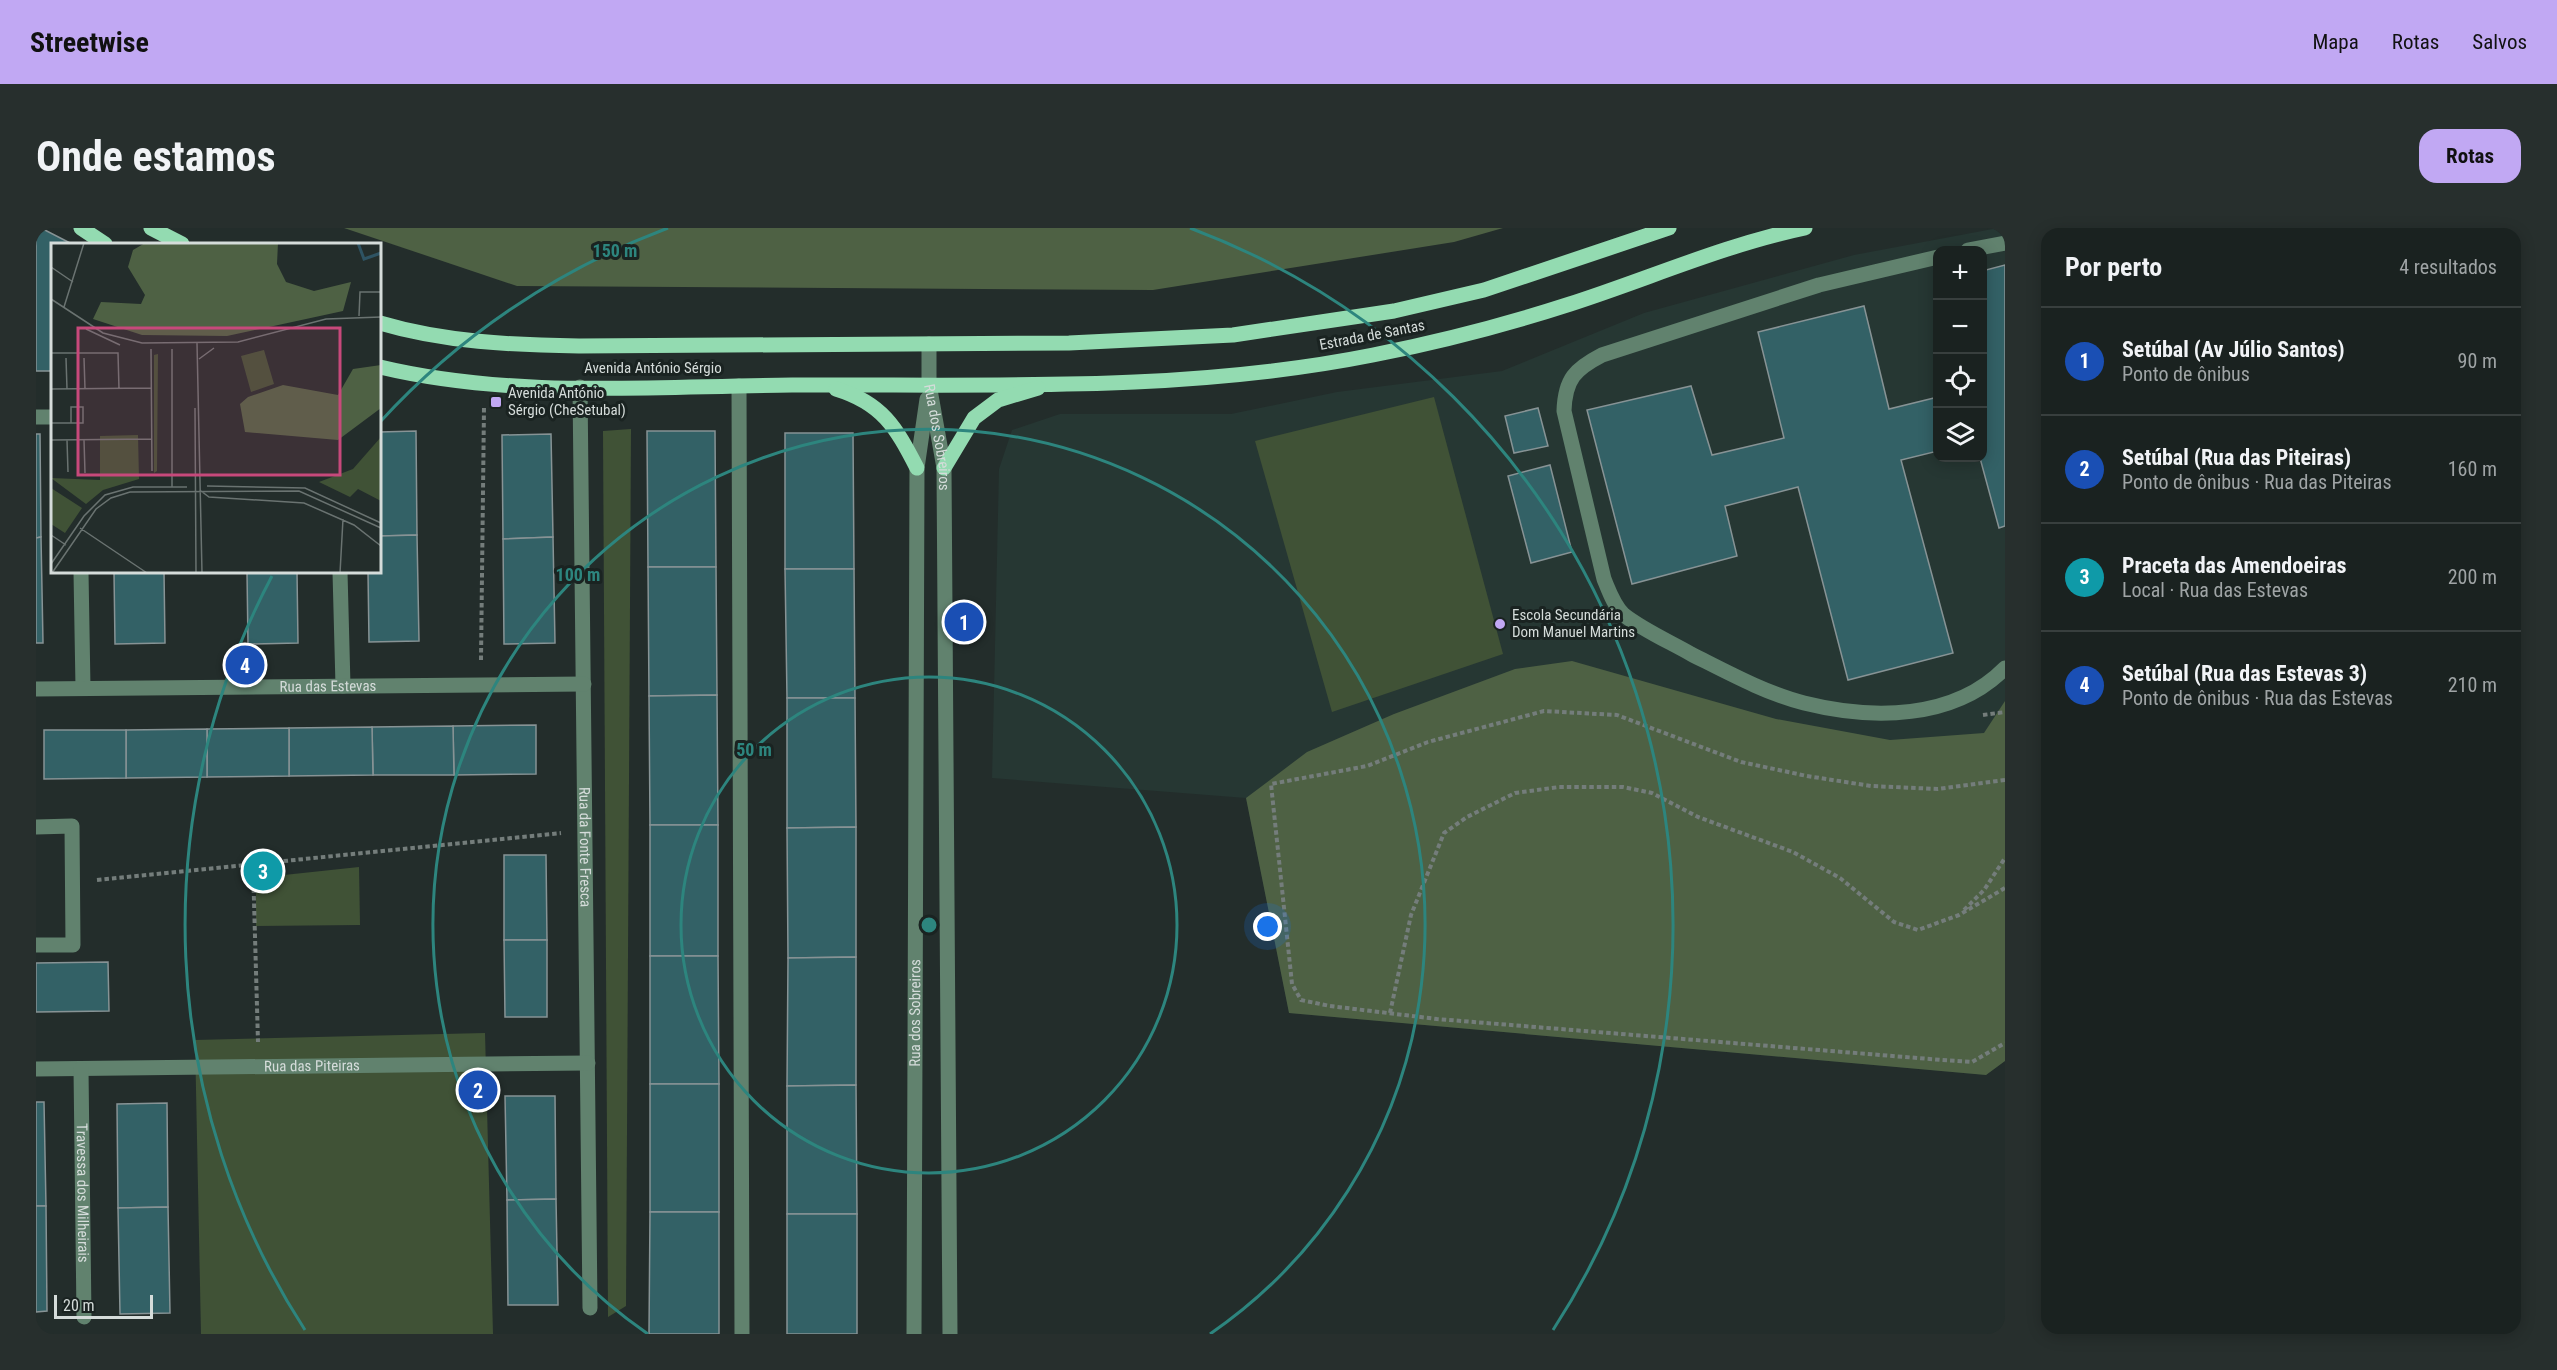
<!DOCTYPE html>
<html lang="pt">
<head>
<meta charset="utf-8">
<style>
  :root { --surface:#1a2220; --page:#272f2d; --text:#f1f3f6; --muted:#9fa4a5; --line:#383f3e; --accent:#c1a8f3 }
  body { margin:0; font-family:"Roboto Condensed",sans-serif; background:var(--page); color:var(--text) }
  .controls { position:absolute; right:18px; top:18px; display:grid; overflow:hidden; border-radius:12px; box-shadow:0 3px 15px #0003 }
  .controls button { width:54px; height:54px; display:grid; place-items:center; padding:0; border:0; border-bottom:2px solid var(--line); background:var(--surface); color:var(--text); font:30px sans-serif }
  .scale { position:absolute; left:18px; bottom:15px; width:99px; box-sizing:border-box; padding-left:6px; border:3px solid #d5dcda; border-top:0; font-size:16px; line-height:21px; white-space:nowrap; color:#d5dcda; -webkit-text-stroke:4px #1a2321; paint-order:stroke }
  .you { position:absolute; left:1232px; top:699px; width:21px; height:21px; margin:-15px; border:4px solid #fff; border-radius:50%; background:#1a73e8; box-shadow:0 0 0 9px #1a73e833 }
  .badge { display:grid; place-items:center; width:39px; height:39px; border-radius:50%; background:var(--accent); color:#fff; font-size:20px; font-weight:700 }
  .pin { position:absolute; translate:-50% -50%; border:3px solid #fff; box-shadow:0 2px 6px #0006 }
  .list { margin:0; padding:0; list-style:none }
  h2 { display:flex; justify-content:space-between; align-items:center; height:78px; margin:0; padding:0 24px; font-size:26px }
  h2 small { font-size:20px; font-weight:400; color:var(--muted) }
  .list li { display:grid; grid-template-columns:39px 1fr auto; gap:18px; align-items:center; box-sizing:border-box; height:108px; padding:0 24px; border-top:2px solid var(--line) }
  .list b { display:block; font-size:22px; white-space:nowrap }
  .list p { margin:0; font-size:20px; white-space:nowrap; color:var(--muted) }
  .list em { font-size:20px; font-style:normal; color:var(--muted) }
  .icon { flex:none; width:33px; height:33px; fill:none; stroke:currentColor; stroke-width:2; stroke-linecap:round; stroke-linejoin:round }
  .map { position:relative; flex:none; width:1969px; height:1106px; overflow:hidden; border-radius:18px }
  header { display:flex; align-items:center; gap:36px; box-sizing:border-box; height:84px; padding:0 30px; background:var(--accent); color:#111 }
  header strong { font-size:28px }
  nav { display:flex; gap:33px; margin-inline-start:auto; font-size:21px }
  .intro { display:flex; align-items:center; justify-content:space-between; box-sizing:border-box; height:144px; padding:0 36px }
  h1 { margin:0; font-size:42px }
  .button { padding:15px 27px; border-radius:18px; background:var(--accent); color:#111; font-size:21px; font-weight:700 }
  main { display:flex; gap:36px; padding:0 36px }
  aside { flex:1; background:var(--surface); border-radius:18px; box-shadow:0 3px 15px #0003 }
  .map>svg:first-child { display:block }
  .built { fill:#263733; fill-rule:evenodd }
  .green { fill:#405236 }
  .forest { fill:#4e6144 }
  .building { fill:#336166; stroke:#879395; stroke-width:1.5 }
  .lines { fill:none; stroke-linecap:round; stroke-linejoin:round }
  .path { stroke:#747d7b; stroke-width:4; stroke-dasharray:4.5 3; stroke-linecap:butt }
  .minor { stroke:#61826e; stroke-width:15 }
  .major { stroke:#93dbb1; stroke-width:15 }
  .ring { fill:none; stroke:#2d857e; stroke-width:3 }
  .poi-dot { fill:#c1a8f3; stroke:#1a2321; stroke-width:2 }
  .labels { text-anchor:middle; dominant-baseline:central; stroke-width:6; stroke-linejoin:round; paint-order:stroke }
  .street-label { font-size:15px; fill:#d5dcda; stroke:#1a2321 }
  .poi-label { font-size:15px; fill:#d5dcda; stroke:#1a2321; text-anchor:start }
  .inset-river { fill:none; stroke:#2e5363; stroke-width:3 }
  .inset-road { fill:none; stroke:#6a7371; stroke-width:1.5 }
  .view { fill:#c7497b; fill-opacity:0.15; stroke:#c7497b; stroke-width:3 }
  .inset-edge { fill:none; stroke:#d5dcda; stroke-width:3 }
  .centre { fill:#2d857e; stroke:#1a2321; stroke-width:3 }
  .ring-label { font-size:18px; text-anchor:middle; font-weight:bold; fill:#2d857e; stroke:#1a2321; stroke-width:6; stroke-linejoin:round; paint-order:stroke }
</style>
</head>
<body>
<header>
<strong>Streetwise</strong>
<nav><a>Mapa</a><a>Rotas</a><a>Salvos</a></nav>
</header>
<div class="intro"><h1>Onde estamos</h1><a class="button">Rotas</a></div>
<main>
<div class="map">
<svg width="1969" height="1106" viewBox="0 0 1969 1106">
  <rect width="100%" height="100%" fill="#232d2b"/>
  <!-- built -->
  <path class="built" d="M1962 0H1969V833L1950 847 1253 785 1210 570 956 550 963 241 976 202 1024 186H1195L1301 164 1466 143 1608 85 1818 27ZM1902 22H1946V230H1902Z"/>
  <!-- green -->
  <g class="green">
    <path d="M1398 169 1467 426 1296 484 1219 213Z"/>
    <path d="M595 201 590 1078 572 1089 567 203Z"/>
    <path d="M323 639 324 697 220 698V650Z"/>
    <path d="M449 805 457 1106H165L159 812Z"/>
  </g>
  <!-- forest -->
  <g class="forest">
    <path d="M308 0H1467L1418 14 1117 62 481 58Z"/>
    <path d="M1536 433 1740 491 1854 512 1948 505 1969 473V833L1950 847 1253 785 1210 570 1271 524 1358 486 1479 441Z"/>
  </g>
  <!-- building -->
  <g class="building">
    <path d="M0 0H5L36 16H16V143H0Z"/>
    <path d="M1969 37V298L1963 300 1944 230H1946V43Z"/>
    <path d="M1828 78 1853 181 1902 169V223L1865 232 1917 425 1812 452 1762 259 1689 278 1701 328 1596 356 1551 182 1655 158 1676 227 1748 210 1722 104Z"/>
    <path d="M1502 180 1512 218 1478 225 1469 188Z"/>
    <path d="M380 203 381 307 344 308V204Z"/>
    <path d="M611 203H679L680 339H612Z"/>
    <path d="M749 205H817L818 341H749Z"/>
    <path d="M0 206H4L5 309 0 310Z"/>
    <path d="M515 206 517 309 467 311 466 207Z"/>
    <path d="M1514 237 1536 324 1495 335 1472 248Z"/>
    <path d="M381 307 383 413 333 414 332 344H344V308Z"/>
    <path d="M5 309 7 415H0V310Z"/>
    <path d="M517 309 519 415 468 416 467 311Z"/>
    <path d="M612 339H680L681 467 613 468Z"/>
    <path d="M749 341H818L819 470H751Z"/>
    <path d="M78 344H128L129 415 79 416Z"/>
    <path d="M211 344H261L262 415 212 416Z"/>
    <path d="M681 467 682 597H614L613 468Z"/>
    <path d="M751 470H819L820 599 751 600Z"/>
    <path d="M500 497V546L418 547 417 498Z"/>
    <path d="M417 498 418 547H337L336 499Z"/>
    <path d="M336 499 337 547 253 548V500Z"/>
    <path d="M253 500V548L171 549V501Z"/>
    <path d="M171 501V549L90 550V502Z"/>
    <path d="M8 502H90V550L8 551Z"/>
    <rect x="614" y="597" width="68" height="131"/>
    <path d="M820 599V729L752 730 751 600Z"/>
    <path d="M468 627H510L511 712H468Z"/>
    <path d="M468 712H511V789H469Z"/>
    <path d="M614 728H682L683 856H614Z"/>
    <path d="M820 729V857L751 858 752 730Z"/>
    <path d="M72 734 73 783 0 784V735Z"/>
    <rect x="614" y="856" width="69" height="128"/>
    <path d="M820 857 821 986H751V858Z"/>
    <path d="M469 868H519L520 971 471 972Z"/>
    <path d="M0 874H8L10 978H0Z"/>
    <path d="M131 875 132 979 82 980 81 876Z"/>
    <path d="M520 971 522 1077H472L471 972Z"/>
    <path d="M0 978H10L11 1083 0 1084Z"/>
    <path d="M132 979 134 1085 84 1086 82 980Z"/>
    <path d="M614 984H683V1106H613Z"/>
    <rect x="751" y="986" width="70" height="120"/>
  </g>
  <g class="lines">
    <!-- path -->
    <g class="path">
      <path d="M445 432 448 179"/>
      <path d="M1947 487 1969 484"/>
      <path d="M1969 552 1902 561 1835 558 1771 548 1705 534 1581 487 1508 483 1392 514 1331 538 1235 556 1256 756 1265 772 1294 778 1401 791 1906 832 1936 834 1969 815"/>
      <path d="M217 638 222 814"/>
      <path d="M61 652 525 605"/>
      <path d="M1928 682 1948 662 1969 630"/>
      <path d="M1354 785 1375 687 1408 605 1431 589 1479 565 1523 559H1587L1616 565 1662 589 1757 624 1804 650 1858 694 1882 702 1923 687 1969 660"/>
    </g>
    <!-- minor -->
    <g class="minor">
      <path d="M1932 22 1969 15"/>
      <path d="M1902 29 1783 57 1566 127C1539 141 1529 151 1528 183L1568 351C1573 363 1578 378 1588 387 1607 402 1634 414 1655 426 1689 443 1731 466 1768 475 1836 492 1918 492 1969 440"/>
      <path id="s1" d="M893 116V156L908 240 914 1106"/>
      <path d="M703 158 706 1106"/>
      <path id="s2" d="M544 159 554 1080"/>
      <path d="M0 189H16"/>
      <path d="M45 344 47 460"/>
      <path d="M304 344 307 458"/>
      <path id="s3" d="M0 461 548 456"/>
      <path d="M0 599 36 598 37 717H0"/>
      <path id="s4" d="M0 841 552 835"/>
      <path id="s5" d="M45 841 48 1089"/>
      <path id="s6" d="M878 1106 881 240 891 171"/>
    </g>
    <!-- major -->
    <g class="major">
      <path d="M45 0 69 16"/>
      <path d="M115 0 146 16"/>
      <path d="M344 95C408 114 476 117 543 118L1033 115 1197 107 1358 83 1448 62 1633 0"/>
      <path d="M344 139C478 171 619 158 756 157 949 156 1147 165 1337 127 1403 114 1469 97 1534 76 1612 51 1688 17 1769 0"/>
      <path d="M800 161C846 175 860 199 881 240"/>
      <path d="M908 240 938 190 962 172 1002 160"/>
    </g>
  </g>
  <!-- distance rings -->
  <g class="ring">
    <circle cx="893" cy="697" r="248"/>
    <path d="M612 1106A496 496 0 1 1 1174 1106"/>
    <path d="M269 1102A744 744 0 0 1 236 348M344 194A744 744 0 0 1 632 0M1154 0A744 744 0 0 1 1517 1102"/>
  </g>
  <!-- markers -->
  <g class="poi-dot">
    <rect x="454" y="168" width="12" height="12" rx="3"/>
    <circle cx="1464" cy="396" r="6"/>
  </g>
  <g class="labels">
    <!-- street labels -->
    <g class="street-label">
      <text transform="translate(1336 107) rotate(-11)">Estrada de Santas</text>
      <text x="617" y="140">Avenida António Sérgio</text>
      <text stroke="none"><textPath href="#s1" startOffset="94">Rua dos Sobreiros</textPath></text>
      <text stroke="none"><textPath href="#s3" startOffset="292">Rua das Estevas</textPath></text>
      <text stroke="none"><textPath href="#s2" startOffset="460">Rua da Fonte Fresca</textPath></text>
      <text stroke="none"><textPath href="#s6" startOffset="321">Rua dos Sobreiros</textPath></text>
      <text stroke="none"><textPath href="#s4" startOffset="276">Rua das Piteiras</textPath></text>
      <text stroke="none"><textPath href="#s5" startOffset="124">Travessa dos Milheirais</textPath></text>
    </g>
    <!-- poi labels -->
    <g class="poi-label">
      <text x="472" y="165">Avenida António<tspan x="472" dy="17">Sérgio (CheSetubal)</tspan></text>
      <text x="1476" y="387">Escola Secundária<tspan x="1476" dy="17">Dom Manuel Martins</tspan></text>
    </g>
  </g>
  <!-- overview -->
  <g transform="translate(15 15)">
    <rect width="330" height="330" fill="#232d2b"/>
    <path d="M213 107 223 141 200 149 190 113ZM107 111 106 228 103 230V112ZM87 192 88 236 52 247 35 261 0 235 49 237V193ZM330 194V258L307 246 299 254 268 239 302 226ZM0 245 31 265 14 290 0 281Z" fill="#405236"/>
    <path d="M94 0H227L226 21 235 39 263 48 300 39 292 68 176 93 91 92 42 76 50 59 90 61 94 52 77 24 82 7ZM330 122V165L287 197 194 189 189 161 197 154 232 142 287 152 302 126Z" fill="#4e6144"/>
    <path class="inset-river" d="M307 0 313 16 330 10"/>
    <path class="inset-road" d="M0 24 22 39M0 56 52 90 91 100 187 99 275 76 330 74M13 64 33 0M308 73 309 49H330M35 86 69 102M146 100 151 330M100 106 101 228M121 106V244M0 110H67L68 146M15 115 16 146M33 115 34 146M148 116 163 105M0 146 100 145M144 165 145 330M0 180H32V164H20V180M0 197 101 196M16 197 17 229M33 197 34 230M156 243 254 245 330 280M150 248 158 254 253 260 303 282 330 303M29 285 96 330M0 292 15 302M0 321 33 273 54 252 82 244H136M1 330 45 266 60 255 79 249 248 248 330 285M289 330 292 276"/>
    <path class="view" d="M27 85H289V232H27Z"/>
    <rect width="330" height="330" class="inset-edge"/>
  </g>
  <circle cx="893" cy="697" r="9" class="centre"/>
  <g class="ring-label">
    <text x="579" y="29">150 m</text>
    <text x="542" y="353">100 m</text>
    <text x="718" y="528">50 m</text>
  </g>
</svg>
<div class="controls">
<button>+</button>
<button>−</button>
<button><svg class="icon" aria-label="locate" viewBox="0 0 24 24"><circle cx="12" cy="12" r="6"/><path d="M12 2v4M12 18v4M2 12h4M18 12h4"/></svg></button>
<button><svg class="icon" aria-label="layers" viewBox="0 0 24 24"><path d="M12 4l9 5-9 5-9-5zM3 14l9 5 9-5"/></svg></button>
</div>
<div class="scale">20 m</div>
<div class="you"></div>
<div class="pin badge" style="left:928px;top:394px;background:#1a4fb4">1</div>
<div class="pin badge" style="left:442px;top:862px;background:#1a4fb4">2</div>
<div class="pin badge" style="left:227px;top:643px;background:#0f9aa8">3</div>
<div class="pin badge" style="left:209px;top:437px;background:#1a4fb4">4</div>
</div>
<aside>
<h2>Por perto<small>4 resultados</small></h2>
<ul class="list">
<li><span class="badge" style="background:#1a4fb4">1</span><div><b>Setúbal (Av Júlio Santos)</b><p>Ponto de ônibus</p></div><em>90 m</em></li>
<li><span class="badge" style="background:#1a4fb4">2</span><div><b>Setúbal (Rua das Piteiras)</b><p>Ponto de ônibus · Rua das Piteiras</p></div><em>160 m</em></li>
<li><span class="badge" style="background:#0f9aa8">3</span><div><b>Praceta das Amendoeiras</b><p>Local · Rua das Estevas</p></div><em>200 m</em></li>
<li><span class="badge" style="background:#1a4fb4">4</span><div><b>Setúbal (Rua das Estevas 3)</b><p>Ponto de ônibus · Rua das Estevas</p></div><em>210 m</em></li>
</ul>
</aside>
</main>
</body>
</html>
